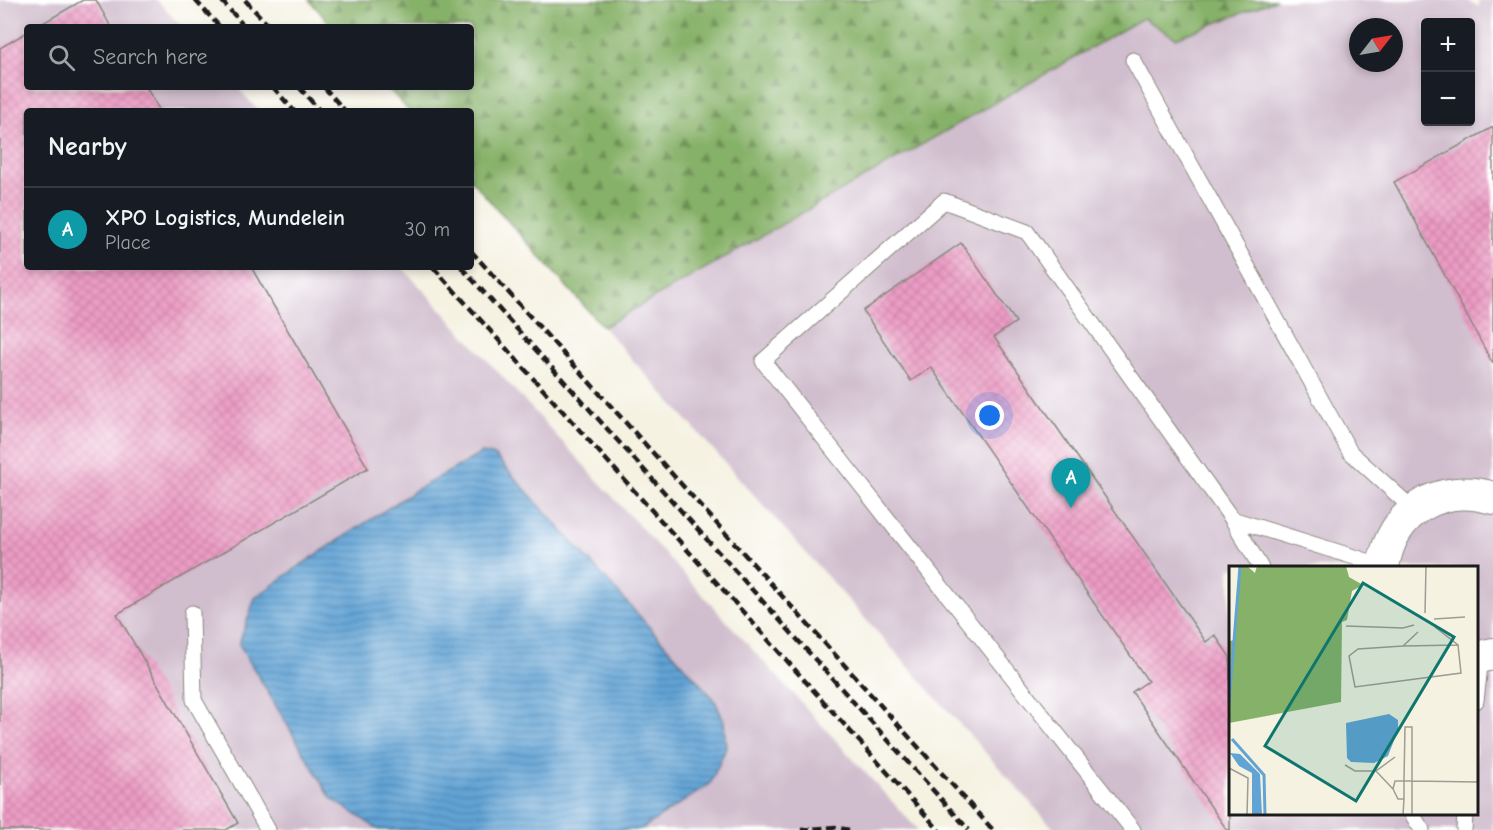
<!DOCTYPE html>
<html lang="en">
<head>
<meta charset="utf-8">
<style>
  :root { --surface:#171b24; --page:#242831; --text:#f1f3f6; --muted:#9ea1a6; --line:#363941; --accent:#1f6fb2 }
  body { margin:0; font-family:"Comic Neue",sans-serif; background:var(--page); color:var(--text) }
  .controls { position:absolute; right:18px; top:18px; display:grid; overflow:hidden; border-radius:6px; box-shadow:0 3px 9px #0003 }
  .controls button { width:54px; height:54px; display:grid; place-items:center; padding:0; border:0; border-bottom:2px solid var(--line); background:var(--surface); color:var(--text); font:30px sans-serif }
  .compass { position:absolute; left:1349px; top:18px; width:54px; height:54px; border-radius:50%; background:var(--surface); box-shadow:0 3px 9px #0003; rotate:59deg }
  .you { position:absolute; left:990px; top:416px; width:21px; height:21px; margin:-15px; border:4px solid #fff; border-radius:50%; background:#1a73e8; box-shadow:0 0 0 9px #1a73e833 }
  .badge { display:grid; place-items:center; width:39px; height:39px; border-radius:50%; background:var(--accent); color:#fff; font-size:20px; font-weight:700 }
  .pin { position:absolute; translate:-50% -50px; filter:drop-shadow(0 2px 3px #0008) }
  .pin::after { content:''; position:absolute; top:32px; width:21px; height:18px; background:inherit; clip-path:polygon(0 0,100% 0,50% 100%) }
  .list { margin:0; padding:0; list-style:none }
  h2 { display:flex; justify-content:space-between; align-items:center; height:78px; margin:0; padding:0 24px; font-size:26px }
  h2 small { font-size:20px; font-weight:400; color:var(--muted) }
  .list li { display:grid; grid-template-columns:39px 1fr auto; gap:18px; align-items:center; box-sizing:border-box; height:84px; padding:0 24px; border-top:2px solid var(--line) }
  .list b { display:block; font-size:22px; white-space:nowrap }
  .list p { margin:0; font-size:20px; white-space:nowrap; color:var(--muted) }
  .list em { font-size:20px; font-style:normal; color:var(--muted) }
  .icon { flex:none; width:33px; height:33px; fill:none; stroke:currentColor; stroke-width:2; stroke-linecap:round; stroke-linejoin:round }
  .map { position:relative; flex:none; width:1493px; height:830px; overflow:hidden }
  .search { position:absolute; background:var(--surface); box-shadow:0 3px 9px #0003; left:24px; top:24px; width:450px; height:66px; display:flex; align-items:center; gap:15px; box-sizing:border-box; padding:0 21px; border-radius:6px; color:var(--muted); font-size:22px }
  .panel { position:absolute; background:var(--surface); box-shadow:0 3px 9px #0003; left:24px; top:108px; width:450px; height:162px; border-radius:6px }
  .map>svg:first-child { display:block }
  .industrial { fill:#d0bdcd; fill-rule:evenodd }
  .forest { fill:url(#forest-firs); stroke:#516642; stroke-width:1.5 }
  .water { fill:url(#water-rules); stroke:#3e6078; stroke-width:1.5 }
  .building { fill:url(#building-cross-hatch) }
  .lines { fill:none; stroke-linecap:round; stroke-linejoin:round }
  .service-casing { stroke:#88877f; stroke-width:17 }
  .minor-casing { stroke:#88877f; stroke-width:34 }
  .service { stroke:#fff; stroke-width:15 }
  .minor { stroke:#fff; stroke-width:32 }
  .rail { stroke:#1c1c1c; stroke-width:4.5; stroke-dasharray:9 4.5; stroke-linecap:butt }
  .inset-river { fill:none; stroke:#61a3d5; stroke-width:3 }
  .inset-road { fill:none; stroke:#9e9c93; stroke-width:1.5 }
  .view { fill:#0f766e; fill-opacity:0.15; stroke:#0f766e; stroke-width:3 }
  .inset-edge { fill:none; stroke:#1c1c1c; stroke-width:3 }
</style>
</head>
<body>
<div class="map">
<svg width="1493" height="830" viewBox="0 0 1493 830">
  <defs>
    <pattern id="forest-firs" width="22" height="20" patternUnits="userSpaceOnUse" patternTransform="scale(1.5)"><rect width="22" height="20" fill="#86b168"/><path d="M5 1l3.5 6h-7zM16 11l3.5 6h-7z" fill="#6d8f55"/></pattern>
    <pattern id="water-rules" width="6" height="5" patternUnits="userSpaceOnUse" patternTransform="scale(1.5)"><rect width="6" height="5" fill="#61a3d5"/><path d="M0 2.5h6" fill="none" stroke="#4f84ac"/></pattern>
    <pattern id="building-cross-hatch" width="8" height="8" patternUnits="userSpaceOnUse" patternTransform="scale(1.5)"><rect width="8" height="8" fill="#ec9bc4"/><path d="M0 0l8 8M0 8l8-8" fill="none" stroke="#ca85a8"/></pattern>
  </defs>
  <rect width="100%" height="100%" fill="#fff"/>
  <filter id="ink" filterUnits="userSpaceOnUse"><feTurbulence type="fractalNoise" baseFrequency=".0167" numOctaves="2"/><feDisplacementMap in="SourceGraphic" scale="12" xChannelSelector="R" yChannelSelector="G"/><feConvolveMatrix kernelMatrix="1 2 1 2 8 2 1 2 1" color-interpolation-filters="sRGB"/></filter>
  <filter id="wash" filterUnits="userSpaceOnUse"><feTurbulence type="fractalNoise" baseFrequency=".008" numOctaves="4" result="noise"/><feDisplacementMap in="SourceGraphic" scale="24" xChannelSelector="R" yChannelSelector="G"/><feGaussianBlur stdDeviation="1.35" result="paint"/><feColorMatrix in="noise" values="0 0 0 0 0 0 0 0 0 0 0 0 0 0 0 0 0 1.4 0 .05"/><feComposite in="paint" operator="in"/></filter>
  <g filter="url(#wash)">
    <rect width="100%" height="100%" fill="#f5f2e2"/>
    <!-- industrial -->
    <g class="industrial">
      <path d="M0 0H157L182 27H27V87H237L259 111H27V267H402L918 830H0Z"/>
      <path d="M1276 0H1466L1479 7V0H1493V830H1055L603 327 1143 18 1176 38ZM1426 22H1470V122H1426ZM1358 27H1394V63H1358ZM1230 568H1476V814H1230Z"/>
    </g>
    <!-- forest -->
    <path class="forest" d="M309 0H1276L1176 38 1143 18 603 327 471 180V111H409L387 87H471V27H333Z"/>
    <!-- water -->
    <path class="water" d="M482 453 495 456 714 699 724 721 726 748 710 784 643 828 636 830H379L331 798 239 644 255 598 302 564 416 490Z"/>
    <g id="blocks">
      <!-- building -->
      <g class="building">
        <path d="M83 0H96L111 27H36Z"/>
        <path d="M27 32V87H146L160 111H27V267H251L368 468 117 614 238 823 226 830H0V48Z"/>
        <path d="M1493 127V364L1394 182Z"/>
        <path d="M961 243 1016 322 994 337 1206 642 1215 635 1230 657V830H1227L1132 692 1148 681 931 367 911 381 863 311Z"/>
      </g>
    </g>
  </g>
  <g filter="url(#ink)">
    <use href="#blocks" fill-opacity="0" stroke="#88877f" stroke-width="1.5"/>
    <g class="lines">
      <defs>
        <g id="service">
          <path d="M1133 60 1350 452 1414 510"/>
          <path d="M1232 519 1261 568"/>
          <path d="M192 613 194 700 268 830"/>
          <path d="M1476 701 1481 657"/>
          <path d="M1412 814 1422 830"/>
          <path d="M1133 830 763 361 944 201 1027 232 1232 519 1383 566"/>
          <path d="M1464 830 1465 814"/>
        </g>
        <g id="minor">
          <path d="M1383 568C1391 511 1440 482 1493 498"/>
          <path d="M1476 658 1493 654"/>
        </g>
      </defs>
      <!-- service casing -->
      <use href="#service" class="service-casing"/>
      <!-- minor casing -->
      <use href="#minor" class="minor-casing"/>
      <!-- service -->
      <use href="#service" class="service"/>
      <!-- minor -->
      <use href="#minor" class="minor"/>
      <!-- rail -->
      <g class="rail">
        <path d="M195 0 220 27"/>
        <path d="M221 0 245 27"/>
        <path d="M245 0 270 27"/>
        <path d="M273 87 294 111"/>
        <path d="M299 87 320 111"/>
        <path d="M324 87 345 111"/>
        <path d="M471 251 993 830"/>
        <path d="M433 267 939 830"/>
        <path d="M461 267 969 830"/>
        <path d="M801 830 835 827 849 830"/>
      </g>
    </g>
  </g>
  <!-- overview -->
  <g transform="translate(1229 566)">
    <rect width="249" height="249" fill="#f5f2e2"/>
    <path d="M10 0H18L26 7 28 0H117L120 11 134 19 123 25 118 54 113 56 112 136 0 157V84L1 75 5 74Z" fill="#86b168"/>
    <path d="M160 148 169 154V164L159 190 145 197 122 196 118 192 117 157ZM1 187 11 188 31 208 33 249H23V207L10 200Z" fill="#61a3d5"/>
    <path class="inset-river" d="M0 137 11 0M3 173 35 209 36 249"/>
    <path class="inset-road" d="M196 47 197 0M205 53 236 51M117 60 174 62 185 59M189 66 174 80 129 83 120 90 126 121 232 107 229 79 206 61M174 80 229 79M116 199 126 205H147L166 191M0 202 19 212 18 249M147 205 164 223M174 249 175 233V215L176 161H183V215H166L164 223 169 233H175M183 249V215L249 216"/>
    <path class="view" d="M134 17 225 71 127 235 36 180Z"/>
    <rect width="249" height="249" class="inset-edge"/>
  </g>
</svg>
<div class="controls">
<button>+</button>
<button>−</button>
</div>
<svg class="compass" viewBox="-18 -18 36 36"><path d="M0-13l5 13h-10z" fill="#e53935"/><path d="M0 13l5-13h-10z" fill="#9ea1a6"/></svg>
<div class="you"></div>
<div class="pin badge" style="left:1071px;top:508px;background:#0f9aa8">A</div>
<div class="search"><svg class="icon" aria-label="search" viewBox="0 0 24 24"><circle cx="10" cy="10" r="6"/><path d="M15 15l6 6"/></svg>Search here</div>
<section class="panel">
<h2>Nearby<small></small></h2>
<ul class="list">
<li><span class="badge" style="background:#0f9aa8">A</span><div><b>XPO Logistics, Mundelein</b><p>Place</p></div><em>30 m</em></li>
</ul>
</section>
</div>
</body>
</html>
